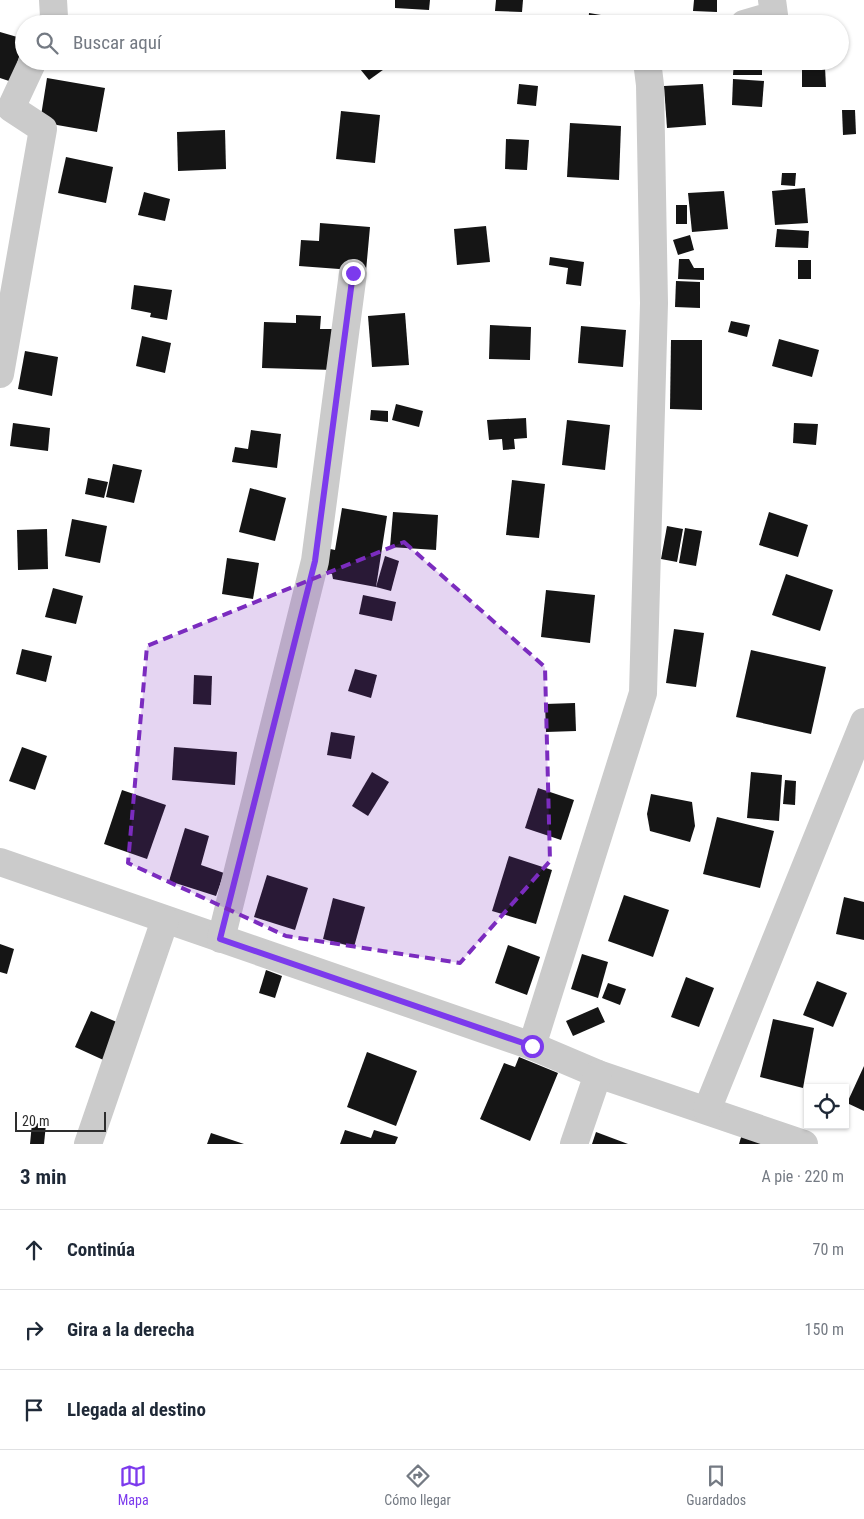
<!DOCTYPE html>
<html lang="es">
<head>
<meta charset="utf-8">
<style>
  :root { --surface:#fff; --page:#f6f6f7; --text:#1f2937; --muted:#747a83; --line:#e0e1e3; --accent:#7c3aed }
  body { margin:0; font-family:"Roboto Condensed",sans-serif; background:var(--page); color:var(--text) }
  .controls { position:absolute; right:15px; bottom:15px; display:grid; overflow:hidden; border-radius:0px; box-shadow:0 1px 4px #0004 }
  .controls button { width:45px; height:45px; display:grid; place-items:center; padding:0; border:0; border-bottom:1px solid var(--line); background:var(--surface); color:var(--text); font:25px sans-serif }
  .scale { position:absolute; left:15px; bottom:12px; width:91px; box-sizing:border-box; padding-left:5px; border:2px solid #2e2e2e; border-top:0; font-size:14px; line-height:18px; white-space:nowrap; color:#2e2e2e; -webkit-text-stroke:4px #fff; paint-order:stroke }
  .stop { position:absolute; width:15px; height:15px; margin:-11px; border:4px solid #7c3aed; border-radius:50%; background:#fff }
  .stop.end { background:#7c3aed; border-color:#fff; box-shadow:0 1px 5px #0008 }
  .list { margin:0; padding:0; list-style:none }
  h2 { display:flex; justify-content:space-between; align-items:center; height:65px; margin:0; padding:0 20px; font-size:21px }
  h2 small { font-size:16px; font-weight:400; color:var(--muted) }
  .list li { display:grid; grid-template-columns:32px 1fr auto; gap:15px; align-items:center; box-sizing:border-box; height:80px; padding:0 20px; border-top:1px solid var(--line) }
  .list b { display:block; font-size:19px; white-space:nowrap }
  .list em { font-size:16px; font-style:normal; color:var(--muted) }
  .icon { flex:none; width:28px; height:28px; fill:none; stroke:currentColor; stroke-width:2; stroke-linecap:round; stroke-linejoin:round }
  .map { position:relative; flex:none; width:864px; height:1144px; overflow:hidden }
  .search { position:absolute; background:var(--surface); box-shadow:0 1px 4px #0004; left:15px; right:15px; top:15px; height:55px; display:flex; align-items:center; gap:12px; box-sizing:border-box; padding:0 18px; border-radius:28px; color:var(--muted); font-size:19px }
  .sheet { height:305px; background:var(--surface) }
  nav { display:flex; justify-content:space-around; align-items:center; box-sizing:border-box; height:70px; border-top:1px solid var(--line); background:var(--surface); font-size:14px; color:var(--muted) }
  nav a { display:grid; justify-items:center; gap:2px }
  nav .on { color:var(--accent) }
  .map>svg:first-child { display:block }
  .building { fill:#151515 }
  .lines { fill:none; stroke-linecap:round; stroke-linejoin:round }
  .minor { stroke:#cbcbcb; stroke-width:28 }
  .route { stroke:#7c3aed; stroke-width:6 }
  .marked { fill:#7b2cbf; fill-opacity:0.2; stroke:#7b2cbf; stroke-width:4; stroke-dasharray:10 6; stroke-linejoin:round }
</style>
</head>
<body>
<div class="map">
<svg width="864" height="1144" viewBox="0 0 864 1144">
  <rect width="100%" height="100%" fill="#fff"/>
  <!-- building -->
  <g class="building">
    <path d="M395 0H430L429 10 395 8Z"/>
    <path d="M496 0H523L522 12 495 11Z"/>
    <path d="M694 0H717V12L693 11Z"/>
    <path d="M589 13 601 15 600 24H588Z"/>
    <path d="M93 16 117 18V24H92Z"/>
    <path d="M218 18 256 21V24H218Z"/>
    <path d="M0 32 24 39 12 82 0 78Z"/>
    <path d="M359 61H382L387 67 369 80 356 64Z"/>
    <path d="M734 61H762V75H733Z"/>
    <path d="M802 67H825L826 87H802Z"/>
    <path d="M47 78 105 88 97 132 40 122Z"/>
    <path d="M733 79 764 81 762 107 732 105Z"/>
    <path d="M519 84 538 86 536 106 517 104Z"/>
    <path d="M703 84 706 125 667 128 664 86Z"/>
    <path d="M842 110H855L856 134 843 135Z"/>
    <path d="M341 111 380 115 375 163 336 159Z"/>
    <path d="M570 123 621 126 619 180 567 177Z"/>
    <path d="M225 130 226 169 178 171 177 132Z"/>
    <path d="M506 139 529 140 527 170 505 169Z"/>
    <path d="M66 157 113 167 106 203 58 193Z"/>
    <path d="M782 173H796L795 186 781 185Z"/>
    <path d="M805 188 808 223 775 225 772 191Z"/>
    <path d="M724 191 728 229 692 232 688 193Z"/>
    <path d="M144 192 170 199 165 221 138 215Z"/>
    <rect x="676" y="205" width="11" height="19"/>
    <path d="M320 223 370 227 366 271 299 266 301 240 319 241Z"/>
    <path d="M486 226 490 262 457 265 454 229Z"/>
    <path d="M777 229 809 231 808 248 775 247Z"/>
    <path d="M690 235 694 250 678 255 673 240Z"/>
    <path d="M550 257 584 262 581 286 566 284 568 268 549 265Z"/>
    <path d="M679 259H689L694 268H704V280L678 279Z"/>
    <rect x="798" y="260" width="13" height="19"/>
    <path d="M676 281 700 282V308L675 307Z"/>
    <path d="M134 285 172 290 167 320 150 317 151 313 131 309Z"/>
    <path d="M405 313 409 365 372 367 368 316Z"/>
    <path d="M296 315 321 316 320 329H335L334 370 262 368 264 322 296 323Z"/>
    <path d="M731 321 750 325 747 337 728 332Z"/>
    <path d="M490 325 531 327 530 360 489 359Z"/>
    <path d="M581 326 626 330 623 367 578 363Z"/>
    <path d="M142 336 171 343 165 373 136 366Z"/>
    <path d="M779 339 819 350 812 377 772 366Z"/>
    <path d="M671 340H702V410L670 409Z"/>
    <path d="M25 351 58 357 52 396 18 389Z"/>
    <path d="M396 404 423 411 419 427 392 420Z"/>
    <path d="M371 410 388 411V422L370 420Z"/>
    <path d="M526 418 527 438 514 439 515 449 503 450 502 439 489 440 487 420Z"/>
    <path d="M567 420 610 425 605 470 562 465Z"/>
    <path d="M13 423 50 428 48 451 10 446Z"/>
    <path d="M794 423 818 424 816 445 793 443Z"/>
    <path d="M251 430 281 434 277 468 232 462 235 447 248 449Z"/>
    <path d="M113 464 142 470 134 503 106 497Z"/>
    <path d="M88 478 108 482 104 498 85 494Z"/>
    <path d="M512 480 545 484 539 538 506 535Z"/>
    <path d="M250 488 286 498 275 541 239 532Z"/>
    <path d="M342 508 387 516 376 587 333 579 332 574 317 571 321 547 335 550Z"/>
    <path d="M393 512 438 515 436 550 390 547Z"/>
    <path d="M769 512 808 525 798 557 759 545Z"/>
    <path d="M72 519 107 526 100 563 65 556Z"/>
    <path d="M667 526 683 529 677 562 661 559Z"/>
    <path d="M685 528 702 531 696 566 679 563Z"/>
    <path d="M47 529 48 569 18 570 17 530Z"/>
    <path d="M385 556 399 561 391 591 376 587Z"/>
    <path d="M227 558 259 563 253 599 222 594Z"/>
    <path d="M786 574 833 590 820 631 772 615Z"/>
    <path d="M53 588 83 596 76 624 45 617Z"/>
    <path d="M546 590 595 595 590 643 541 637Z"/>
    <path d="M363 595 396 602 392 621 359 614Z"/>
    <path d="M674 629 704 633 696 687 666 683Z"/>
    <path d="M22 649 52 656 46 682 16 674Z"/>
    <path d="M751 650 826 667 811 734 736 717Z"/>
    <path d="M355 669 377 675 371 698 348 691Z"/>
    <path d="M194 675 212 676 211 705 193 704Z"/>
    <path d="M575 703 576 731 546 732 545 704Z"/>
    <path d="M331 732 355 736 351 759 327 755Z"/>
    <path d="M22 747 47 756 35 790 9 781Z"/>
    <path d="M174 747 237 752 235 785 172 780Z"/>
    <path d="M372 772 389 782 368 816 352 806Z"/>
    <path d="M751 772 782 775 779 821 747 818Z"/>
    <path d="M785 780 796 781 795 805 783 804Z"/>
    <path d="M538 788 574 800 561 840 525 828Z"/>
    <path d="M122 790 166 805 147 859 104 844Z"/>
    <path d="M651 794 692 802 695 826 690 842 650 831 647 814Z"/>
    <path d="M717 817 774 831 760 888 703 874Z"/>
    <path d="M185 828 209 836 201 865 224 873 216 896 169 881Z"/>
    <path d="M509 856 552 870 536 924 492 911Z"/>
    <path d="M267 875 308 888 295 930 254 917Z"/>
    <path d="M624 895 669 910 653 957 608 941Z"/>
    <path d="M844 897 864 902V940L836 934Z"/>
    <path d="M333 898 365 907 354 947 323 939Z"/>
    <path d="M0 944 14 949 7 974 0 972Z"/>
    <path d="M508 945 540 957 527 995 495 983Z"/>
    <path d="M582 954 608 962 598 998 571 989Z"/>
    <path d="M266 970 282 976 275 998 259 993Z"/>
    <path d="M686 977 714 988 699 1027 671 1017Z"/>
    <path d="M817 981 847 993 833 1027 803 1015Z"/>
    <path d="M608 983 626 989 620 1005 602 998Z"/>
    <path d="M598 1007 605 1022 573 1036 566 1021Z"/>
    <path d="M91 1011 126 1026 110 1063 75 1047Z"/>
    <path d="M773 1019 814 1028 803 1088 760 1077Z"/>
    <path d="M367 1052 417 1071 396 1126 347 1107Z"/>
    <path d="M519 1057 558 1073 530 1141 480 1119 504 1063 515 1067Z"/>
    <path d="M864 1066V1111L847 1103Z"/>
    <path d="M32 1123 46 1124 44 1144H30Z"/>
    <path d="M345 1130 371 1138 374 1130 398 1137 395 1144H340Z"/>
    <path d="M596 1132 628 1144H592Z"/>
    <path d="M211 1133 244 1144H207Z"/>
    <path d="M742 1134 772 1144H739Z"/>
  </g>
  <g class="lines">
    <!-- minor -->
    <g class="minor">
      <path d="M51 24 54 17 53 0"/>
      <path d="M744 24 774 15 772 0"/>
      <path d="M0 374 43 129 11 108 33 61"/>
      <path d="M0 862 532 1046 598 1074 804 1144"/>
      <path d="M221 939 315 561 353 273"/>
      <path d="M532 1046 643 693 654 303 650 85 647 61"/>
      <path d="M707 1110 864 722"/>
      <path d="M88 1144 165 920"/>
      <path d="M574 1144 598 1074"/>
    </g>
  </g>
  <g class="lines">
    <!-- route -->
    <path class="route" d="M353 273 315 561 220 939 532 1046"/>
  </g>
  <!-- marked area -->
  <path class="marked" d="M404 542 545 667 550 861 460 963 286 936 128 863 147 646Z"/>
</svg>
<div class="controls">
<button><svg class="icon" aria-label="locate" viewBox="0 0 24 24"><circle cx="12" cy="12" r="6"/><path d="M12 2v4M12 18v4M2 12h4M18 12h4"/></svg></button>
</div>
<div class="scale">20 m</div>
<div class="stop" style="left:532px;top:1046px"></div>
<div class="stop end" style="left:353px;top:273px"></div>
<div class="search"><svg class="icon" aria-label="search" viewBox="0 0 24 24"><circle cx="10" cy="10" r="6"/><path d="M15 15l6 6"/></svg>Buscar aquí</div>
</div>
<section class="sheet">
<h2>3 min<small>A pie · 220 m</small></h2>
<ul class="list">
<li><svg class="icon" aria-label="ahead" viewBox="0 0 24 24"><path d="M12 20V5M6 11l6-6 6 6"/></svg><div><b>Continúa</b></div><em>70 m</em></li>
<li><svg class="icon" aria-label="right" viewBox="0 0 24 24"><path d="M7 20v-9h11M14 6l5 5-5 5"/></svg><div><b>Gira a la derecha</b></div><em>150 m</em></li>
<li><svg class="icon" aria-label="arrive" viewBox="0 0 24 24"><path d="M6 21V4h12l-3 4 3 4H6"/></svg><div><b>Llegada al destino</b></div></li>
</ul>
</section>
<nav>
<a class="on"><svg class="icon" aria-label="map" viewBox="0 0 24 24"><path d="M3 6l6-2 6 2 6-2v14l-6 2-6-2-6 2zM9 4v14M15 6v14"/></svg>Mapa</a>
<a><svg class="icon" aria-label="directions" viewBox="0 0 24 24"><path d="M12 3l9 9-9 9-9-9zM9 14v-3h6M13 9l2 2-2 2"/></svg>Cómo llegar</a>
<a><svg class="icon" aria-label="saved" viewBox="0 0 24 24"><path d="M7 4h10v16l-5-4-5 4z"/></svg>Guardados</a>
</nav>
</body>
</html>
